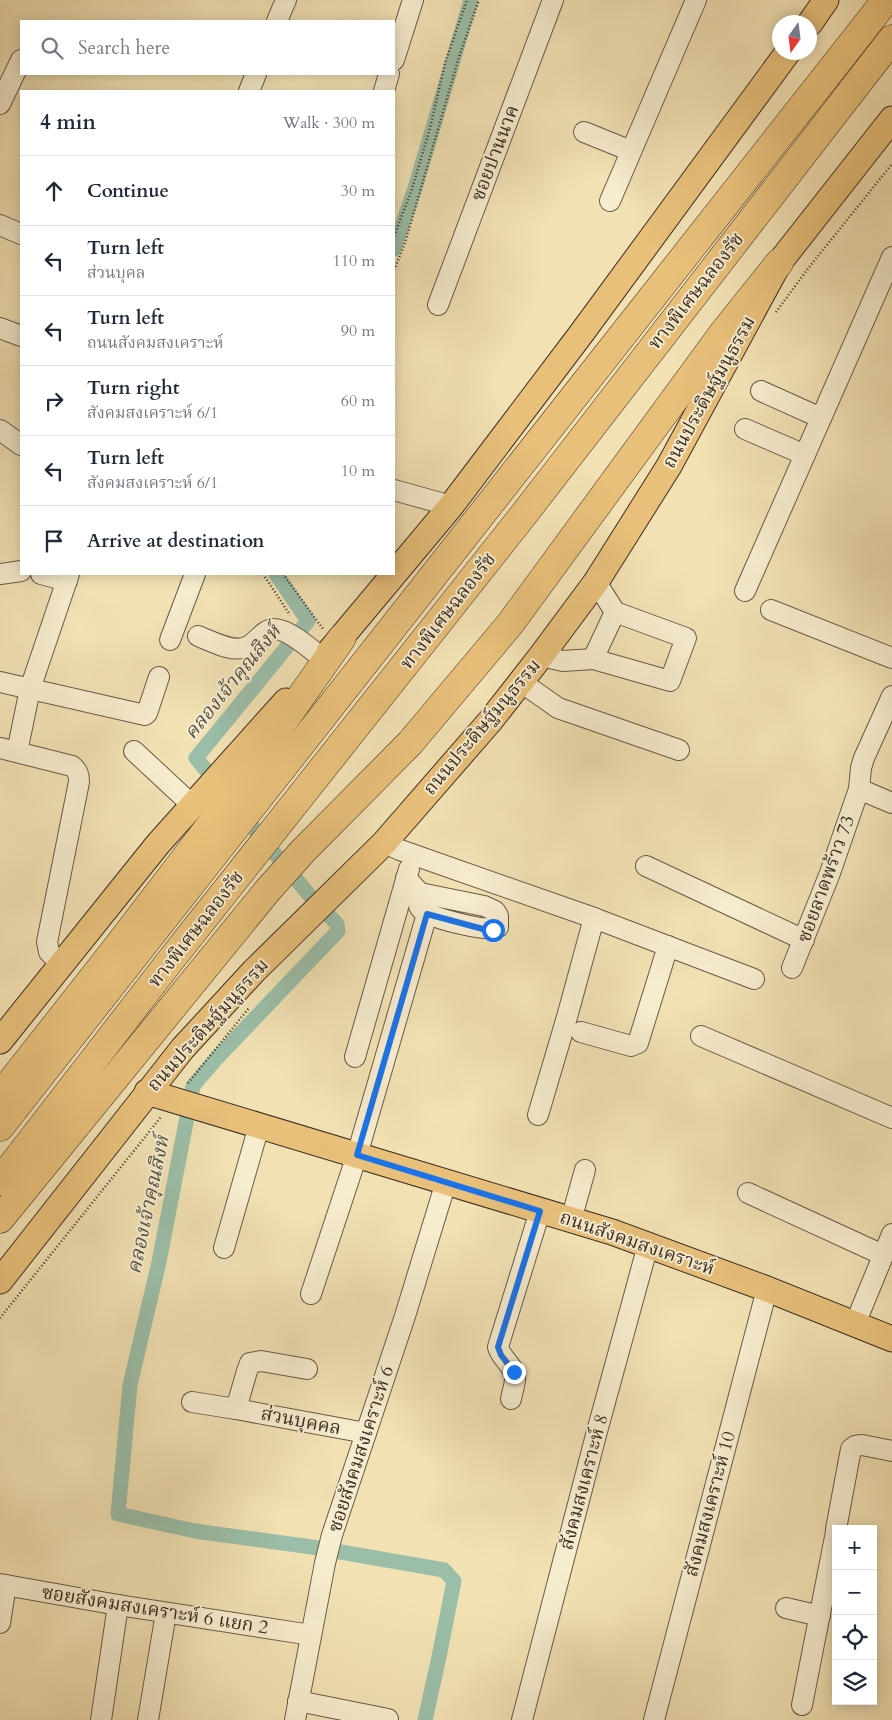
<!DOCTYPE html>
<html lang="en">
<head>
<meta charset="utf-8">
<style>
  :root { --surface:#fff; --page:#f2f2f3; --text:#1f2937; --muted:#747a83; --line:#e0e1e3 }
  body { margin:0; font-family:Cardo,"Noto Serif Thai",serif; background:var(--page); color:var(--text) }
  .controls { position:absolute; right:15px; bottom:15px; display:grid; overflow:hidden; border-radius:0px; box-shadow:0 2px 12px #0003 }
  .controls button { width:45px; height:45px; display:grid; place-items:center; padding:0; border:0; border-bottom:1px solid var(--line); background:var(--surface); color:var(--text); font:25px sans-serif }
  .compass { position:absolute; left:772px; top:15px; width:45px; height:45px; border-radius:50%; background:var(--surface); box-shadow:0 2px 12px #0003; rotate:194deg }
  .stop { position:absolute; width:15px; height:15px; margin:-11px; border:4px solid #1a73e8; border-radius:50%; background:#fff }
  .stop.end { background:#1a73e8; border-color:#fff; box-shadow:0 1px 5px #0008 }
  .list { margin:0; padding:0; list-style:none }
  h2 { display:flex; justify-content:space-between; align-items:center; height:65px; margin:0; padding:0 20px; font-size:21px }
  h2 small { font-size:16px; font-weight:400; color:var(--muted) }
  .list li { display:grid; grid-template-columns:32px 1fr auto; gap:15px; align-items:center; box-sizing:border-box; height:70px; padding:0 20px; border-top:1px solid var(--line) }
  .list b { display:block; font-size:19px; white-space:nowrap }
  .list p { margin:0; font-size:16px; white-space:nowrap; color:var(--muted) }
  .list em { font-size:16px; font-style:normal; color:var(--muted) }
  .icon { flex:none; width:28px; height:28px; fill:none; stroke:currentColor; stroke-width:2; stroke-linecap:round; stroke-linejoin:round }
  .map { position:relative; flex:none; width:892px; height:1720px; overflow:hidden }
  .search { position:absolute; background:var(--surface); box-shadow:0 2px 12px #0003; left:20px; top:20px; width:375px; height:55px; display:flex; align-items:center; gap:12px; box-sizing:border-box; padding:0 18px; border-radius:0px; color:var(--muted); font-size:19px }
  .panel { position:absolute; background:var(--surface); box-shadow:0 2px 12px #0003; left:20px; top:90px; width:375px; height:485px; border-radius:0px }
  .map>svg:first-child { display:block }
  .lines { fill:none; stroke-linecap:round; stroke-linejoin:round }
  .canal { stroke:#9bbea8; stroke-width:15 }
  .minor-casing { stroke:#685a48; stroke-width:22 }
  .major-casing { stroke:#3b2d25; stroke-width:27 }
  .highway-casing { stroke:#3b2d25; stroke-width:29 }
  .path { stroke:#3b2d25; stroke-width:2.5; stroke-dasharray:1 2.5; stroke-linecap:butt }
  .minor { stroke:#f6ecce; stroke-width:20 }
  .major { stroke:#e8c07a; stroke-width:25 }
  .highway { stroke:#e8c07a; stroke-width:28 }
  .route { stroke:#1a73e8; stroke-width:6 }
  .labels { text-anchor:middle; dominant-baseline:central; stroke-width:4; stroke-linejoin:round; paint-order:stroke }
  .street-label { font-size:19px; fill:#3b2d25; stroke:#f6ecce }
  .water-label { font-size:20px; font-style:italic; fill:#535146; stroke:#f6ecce }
</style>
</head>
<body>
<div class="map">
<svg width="892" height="1720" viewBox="0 0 892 1720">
  <rect width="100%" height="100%" fill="#f1e1b3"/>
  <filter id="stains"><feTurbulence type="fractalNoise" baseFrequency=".004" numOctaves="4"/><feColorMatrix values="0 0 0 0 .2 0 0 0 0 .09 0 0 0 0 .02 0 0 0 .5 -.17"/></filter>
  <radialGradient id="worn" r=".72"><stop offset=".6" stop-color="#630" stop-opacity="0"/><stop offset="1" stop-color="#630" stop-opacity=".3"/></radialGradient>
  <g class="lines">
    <!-- canal -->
    <g class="canal">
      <path d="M394 249 415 188 471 0"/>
      <path d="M219 786 196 758 308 621 276 574"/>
      <path d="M240 812 311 897 337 924 338 931 216 1059 193 1086 159 1262 130 1385 118 1514 195 1531 312 1547 444 1570 454 1581 439 1657 425 1720"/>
    </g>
    <defs>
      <g id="minor">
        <path d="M277 21 286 0"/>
        <path d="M394 60 413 0"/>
        <path d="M249 91 256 74"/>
        <path d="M384 91 389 74"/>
        <path d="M0 104 21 60"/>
        <path d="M584 132 631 151"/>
        <path d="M610 201 696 0"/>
        <path d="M0 225 21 234"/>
        <path d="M438 305 553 0"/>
        <path d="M0 328 21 336"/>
        <path d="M761 391 821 418"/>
        <path d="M745 429 805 455"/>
        <path d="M0 430 21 445"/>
        <path d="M394 490 451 506"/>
        <path d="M0 574 21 571"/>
        <path d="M41 574 67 581"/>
        <path d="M745 591 892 257"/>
        <path d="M771 610 892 658"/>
        <path d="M198 636C211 641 232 653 246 647 256 644 263 629 274 629 289 629 312 650 323 659"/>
        <path d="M170 640 195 574"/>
        <path d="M541 656 563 661 593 659 615 612 596 582"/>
        <path d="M593 659 670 681 686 638 615 612"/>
        <path d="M0 682 145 715 147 713 159 677"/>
        <path d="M521 682 558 708 679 750"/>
        <path d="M0 748 72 766C78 771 79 775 79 782L47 942 49 952 61 964"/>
        <path d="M134 751 192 805"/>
        <path d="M17 752 30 689 69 574"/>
        <path d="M859 789 892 803"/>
        <path d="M384 843 400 850 594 918 754 979"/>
        <path d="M646 866 804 940"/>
        <path d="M406 878 420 893 484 906 495 911 498 916V927C488 933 440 919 428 914 424 912 421 910 419 906L420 893"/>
        <path d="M792 968 830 873 859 789 861 768 864 758 892 696"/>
        <path d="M581 1032 631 1046 638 1043 668 946"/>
        <path d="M701 1036 892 1118"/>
        <path d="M355 1057 409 869"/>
        <path d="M538 1115 567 1017 594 918"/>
        <path d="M748 1193 883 1255"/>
        <path d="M571 1220 585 1170"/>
        <path d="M224 1248 259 1126"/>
        <path d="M311 1294 357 1155 427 914"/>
        <path d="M855 1324 892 1234"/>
        <path d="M511 1399C512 1392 515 1385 515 1379 516 1367 501 1359 498 1347L540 1211"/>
        <path d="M192 1402 236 1409 366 1433"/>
        <path d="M236 1409 247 1371 250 1363 261 1361 307 1369"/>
        <path d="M836 1529 851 1449 855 1446 862 1445 892 1451"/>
        <path d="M0 1584 118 1605 311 1635"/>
        <path d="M786 1608 820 1616"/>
        <path d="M0 1623 6 1585"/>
        <path d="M298 1701 388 1719"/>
        <path d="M802 1705 836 1532"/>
        <path d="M101 1720 118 1605"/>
        <path d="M148 1720 166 1613"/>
        <path d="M295 1720 325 1563 332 1535 405 1316 446 1182"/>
        <path d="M522 1720 596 1435 648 1245"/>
        <path d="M654 1720 767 1289"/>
      </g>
      <g id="major">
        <path d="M810 23 826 0"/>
        <path d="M329 652 451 506 581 334 788 52"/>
        <path d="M0 1041 158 844 286 701"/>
        <path d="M147 1092 612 1232 767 1289 892 1339"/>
        <path d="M0 1281 183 1048 254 971 384 843 491 720 541 656 596 582 669 466 779 263 892 119"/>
      </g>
      <g id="highway">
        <path d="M0 1096 114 951 215 819 342 638"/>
        <path d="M0 1127 886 0"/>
        <path d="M0 1181 170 961 521 518 892 39"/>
        <path d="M0 1219 268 890 303 851 410 743 510 624 723 333 779 263"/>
      </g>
    </defs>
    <!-- minor casing -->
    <use href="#minor" class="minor-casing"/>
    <!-- major casing -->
    <use href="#major" class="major-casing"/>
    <!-- highway casing -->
    <use href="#highway" class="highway-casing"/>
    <!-- path -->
    <g class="path">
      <path d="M394 236 412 189 430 128 445 63 467 0"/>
      <path d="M394 270 405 243 459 57 479 0"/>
      <path d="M776 312 810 266 892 164"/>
      <path d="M263 574 290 615"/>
      <path d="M283 574 323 629"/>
      <path d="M188 1083 249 1008"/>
      <path d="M0 1318 161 1117"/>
    </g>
    <!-- minor -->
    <use href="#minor" class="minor"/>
    <!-- major -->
    <use href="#major" class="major"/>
    <!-- highway -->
    <use href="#highway" class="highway"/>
  </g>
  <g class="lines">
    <!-- route -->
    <path class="route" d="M493 930 483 929 427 914 357 1155 540 1211 498 1347 501 1355 514 1372"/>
  </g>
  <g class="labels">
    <!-- street labels -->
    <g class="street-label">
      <text transform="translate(495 153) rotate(-69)">ซอยปานนาค</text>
      <text transform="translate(696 291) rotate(-52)">ทางพิเศษฉลองรัช</text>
      <text transform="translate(709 392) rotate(-61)">ถนนประดิษฐ์มนูธรรม</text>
      <text transform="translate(448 611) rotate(-52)">ทางพิเศษฉลองรัช</text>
      <text transform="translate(482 727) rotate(-50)">ถนนประดิษฐ์มนูธรรม</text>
      <text transform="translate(826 879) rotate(-70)">ซอยลาดพร้าว 73</text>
      <text transform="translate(196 929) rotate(-52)">ทางพิเศษฉลองรัช</text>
      <text transform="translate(208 1025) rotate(-48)">ถนนประดิษฐ์มนูธรรม</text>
      <text transform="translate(637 1243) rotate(19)">ถนนสังคมสงเคราะห์</text>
      <text transform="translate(301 1421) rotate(11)">ส่วนบุคคล</text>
      <text transform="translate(361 1449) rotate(-72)">ซอยสังคมสงเคราะห์ 6</text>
      <text transform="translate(584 1482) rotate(-75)">สังคมสงเคราะห์ 8</text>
      <text transform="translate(710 1504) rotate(-75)">สังคมสงเคราะห์ 10</text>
      <text transform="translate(155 1610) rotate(9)">ซอยสังคมสงเคราะห์ 6 แยก 2</text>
    </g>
    <!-- water labels -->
    <g class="water-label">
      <text transform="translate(232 682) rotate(-51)">คลองเจ้าคุณสิงห์</text>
      <text transform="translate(148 1205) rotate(-78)">คลองเจ้าคุณสิงห์</text>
    </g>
  </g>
  <rect width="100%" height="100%" filter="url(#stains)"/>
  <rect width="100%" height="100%" fill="url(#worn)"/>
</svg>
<div class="controls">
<button>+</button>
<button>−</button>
<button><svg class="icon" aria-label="locate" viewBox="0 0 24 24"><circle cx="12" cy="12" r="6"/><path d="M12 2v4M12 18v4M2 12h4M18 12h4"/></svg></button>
<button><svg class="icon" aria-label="layers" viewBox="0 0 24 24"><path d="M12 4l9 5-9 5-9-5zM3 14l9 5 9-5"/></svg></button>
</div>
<svg class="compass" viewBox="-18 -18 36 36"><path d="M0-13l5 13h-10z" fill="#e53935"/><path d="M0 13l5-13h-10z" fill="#747a83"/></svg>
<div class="stop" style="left:493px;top:930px"></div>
<div class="stop end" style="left:514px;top:1372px"></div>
<div class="search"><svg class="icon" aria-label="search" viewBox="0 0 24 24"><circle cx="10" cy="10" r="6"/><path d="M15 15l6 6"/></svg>Search here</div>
<section class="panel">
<h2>4 min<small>Walk · 300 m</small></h2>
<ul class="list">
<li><svg class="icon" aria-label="ahead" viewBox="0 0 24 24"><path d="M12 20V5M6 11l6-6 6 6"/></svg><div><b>Continue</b></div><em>30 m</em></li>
<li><svg class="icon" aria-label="left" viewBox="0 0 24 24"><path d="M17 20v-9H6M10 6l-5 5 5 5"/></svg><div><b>Turn left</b><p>ส่วนบุคล</p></div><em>110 m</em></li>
<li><svg class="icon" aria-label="left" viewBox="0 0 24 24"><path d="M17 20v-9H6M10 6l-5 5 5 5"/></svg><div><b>Turn left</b><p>ถนนสังคมสงเคราะห์</p></div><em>90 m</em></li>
<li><svg class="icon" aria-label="right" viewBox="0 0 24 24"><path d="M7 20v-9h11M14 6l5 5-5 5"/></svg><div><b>Turn right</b><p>สังคมสงเคราะห์ 6/1</p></div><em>60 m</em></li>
<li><svg class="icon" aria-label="left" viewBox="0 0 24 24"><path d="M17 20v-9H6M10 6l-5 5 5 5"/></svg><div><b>Turn left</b><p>สังคมสงเคราะห์ 6/1</p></div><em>10 m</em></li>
<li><svg class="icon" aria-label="arrive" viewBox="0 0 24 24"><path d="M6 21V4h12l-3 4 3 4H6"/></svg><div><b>Arrive at destination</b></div></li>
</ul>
</section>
</div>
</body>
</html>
